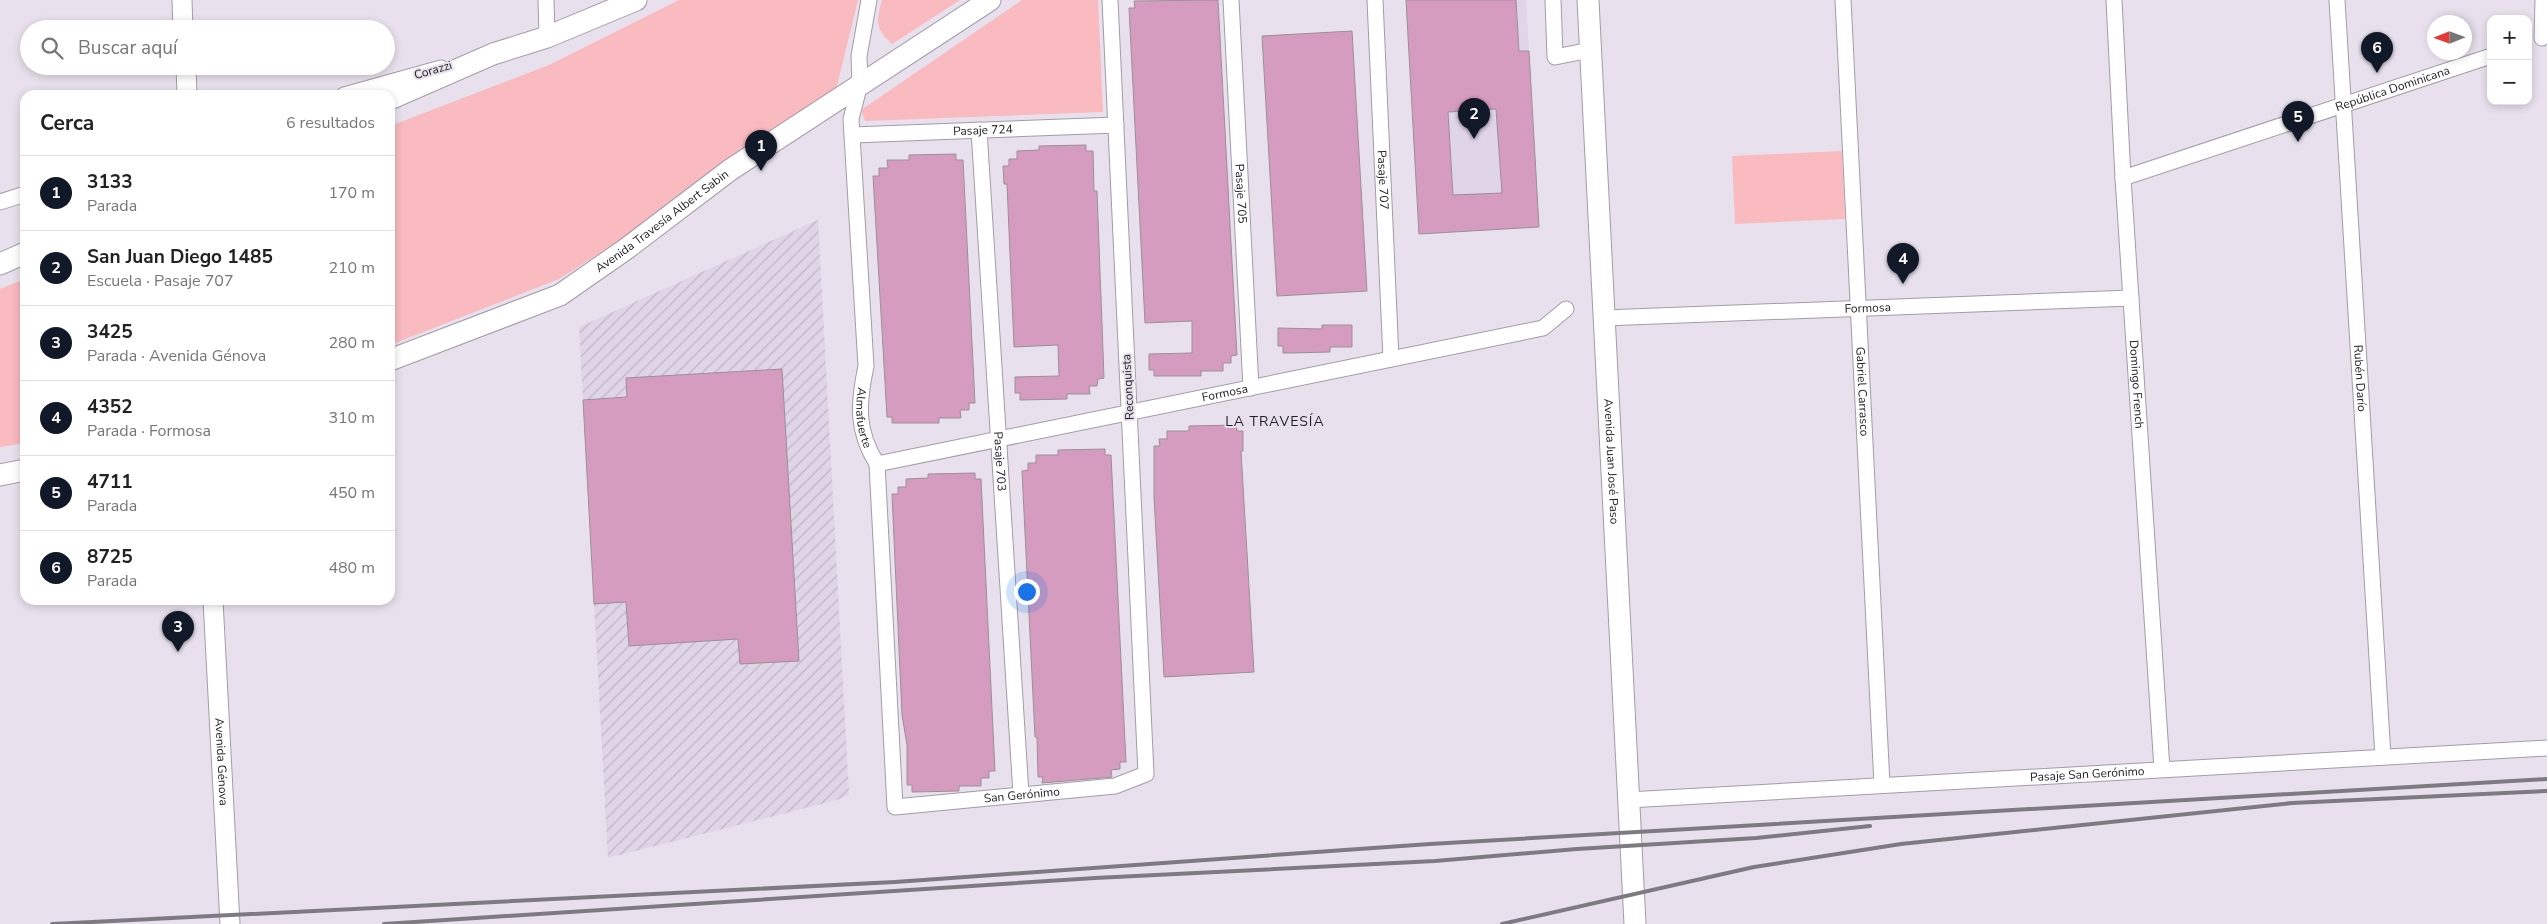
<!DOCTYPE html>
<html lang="es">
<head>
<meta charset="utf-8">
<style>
  :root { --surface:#fff; --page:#f2f2f2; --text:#222; --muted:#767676; --line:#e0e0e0; --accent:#111827 }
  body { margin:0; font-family:"Nunito Sans",sans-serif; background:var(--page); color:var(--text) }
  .controls { position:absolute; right:15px; top:15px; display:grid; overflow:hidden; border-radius:10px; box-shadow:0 2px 8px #0003 }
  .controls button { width:45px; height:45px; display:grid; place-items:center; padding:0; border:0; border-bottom:1px solid var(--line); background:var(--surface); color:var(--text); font:25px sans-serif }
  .compass { position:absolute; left:2427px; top:15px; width:45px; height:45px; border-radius:50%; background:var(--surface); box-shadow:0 2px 8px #0003; rotate:269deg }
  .you { position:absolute; left:1026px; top:591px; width:18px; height:18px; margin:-12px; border:4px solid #fff; border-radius:50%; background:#1a73e8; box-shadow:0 0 0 8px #1a73e833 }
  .badge { display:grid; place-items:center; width:32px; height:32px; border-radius:50%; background:var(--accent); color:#fff; font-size:16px; font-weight:700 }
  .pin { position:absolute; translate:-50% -41px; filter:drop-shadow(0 1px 2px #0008) }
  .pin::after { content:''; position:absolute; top:26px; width:18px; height:15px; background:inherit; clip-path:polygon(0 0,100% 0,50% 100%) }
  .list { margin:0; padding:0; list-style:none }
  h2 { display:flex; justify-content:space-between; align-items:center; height:65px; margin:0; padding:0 20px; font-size:21px }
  h2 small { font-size:16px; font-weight:400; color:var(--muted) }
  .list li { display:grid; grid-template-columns:32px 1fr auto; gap:15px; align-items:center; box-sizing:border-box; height:75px; padding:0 20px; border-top:1px solid var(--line) }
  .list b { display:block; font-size:19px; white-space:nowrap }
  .list p { margin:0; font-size:16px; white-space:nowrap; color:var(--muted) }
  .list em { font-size:16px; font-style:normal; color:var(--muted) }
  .icon { flex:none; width:28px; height:28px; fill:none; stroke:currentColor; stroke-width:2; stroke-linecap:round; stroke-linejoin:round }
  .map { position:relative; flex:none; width:2547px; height:924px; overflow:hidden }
  .search { position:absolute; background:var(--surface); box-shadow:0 2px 8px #0003; left:20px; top:20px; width:375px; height:55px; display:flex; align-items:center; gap:12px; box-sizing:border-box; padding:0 18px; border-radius:28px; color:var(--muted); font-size:19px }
  .panel { position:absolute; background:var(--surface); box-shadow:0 2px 8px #0003; left:20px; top:90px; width:375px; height:515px; border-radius:15px }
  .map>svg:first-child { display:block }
  .built { fill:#e0d4e7 }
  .industrial { fill:url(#industrial-furrows) }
  .green { fill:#f9bac0 }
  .building { fill:#d69cbf; stroke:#9b8f96; fill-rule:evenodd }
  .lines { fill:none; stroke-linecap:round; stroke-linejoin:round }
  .minor-casing { stroke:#a39ca7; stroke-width:17 }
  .tertiary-casing { stroke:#a39ca7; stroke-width:21 }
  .secondary-casing { stroke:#a39ca7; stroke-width:23 }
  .minor { stroke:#fff; stroke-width:15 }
  .tertiary { stroke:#fff; stroke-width:19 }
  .secondary { stroke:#fff; stroke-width:21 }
  .rail { stroke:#7e7a81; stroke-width:4 }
  .labels { text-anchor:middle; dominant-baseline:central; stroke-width:4; stroke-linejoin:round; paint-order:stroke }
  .street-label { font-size:12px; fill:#222024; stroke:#e8e1ed }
  .neighbourhood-label { font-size:14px; letter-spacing:1px; fill:#222024; stroke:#e8e1ed }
</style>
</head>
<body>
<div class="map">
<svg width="2547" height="924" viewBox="0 0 2547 924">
  <defs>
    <pattern id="industrial-furrows" width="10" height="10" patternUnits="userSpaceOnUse" patternTransform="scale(1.25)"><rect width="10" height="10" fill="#e0d4e7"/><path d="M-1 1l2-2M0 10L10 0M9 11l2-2" fill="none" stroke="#c0b6c6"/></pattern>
  </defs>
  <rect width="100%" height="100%" fill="#e8e1ed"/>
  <!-- built -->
  <path class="built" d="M1406 0H1526L1539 227 1419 234Z"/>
  <!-- industrial -->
  <path class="industrial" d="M818 220 849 795 837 800 608 858 579 327Z"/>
  <!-- green -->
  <g class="green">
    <path d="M679 0H858L836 90 758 139 627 236 559 279 390 345V126L549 65Z"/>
    <path d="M882 0H960L892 44C875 28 876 22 882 0Z"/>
    <path d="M1022 0H1098L1103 112 865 121 861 110Z"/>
    <path d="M1842 151 1845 219 1735 224 1732 156Z"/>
    <path d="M25 279V443L0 447V289Z"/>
  </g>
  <!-- building -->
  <g class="building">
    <path d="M1218 0 1237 355 1231 356V363H1223V371H1201V376H1154V370H1149V354L1192 353V321L1145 323 1129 8H1135L1134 1Z"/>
    <path d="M1406 0H1516L1519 51H1529L1539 227 1419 234ZM1496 109 1502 193 1453 195 1448 112Z"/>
    <path d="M1352 31 1367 291 1277 296 1262 36Z"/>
    <path d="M1086 145V151H1093L1094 191H1097L1104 378 1098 379 1097 386H1089L1090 394H1067V399L1020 400V393H1015V377L1059 376 1058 345 1014 347 1007 184H1004L1003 166H1009V159H1017V151L1039 150V146Z"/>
    <path d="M956 154V160H963L975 403H969V410H960L961 418H939V423H892V417H887L873 176H879V168H888L887 160H909V155Z"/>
    <path d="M1322 325H1352V347H1330V352L1292 353H1283V346H1278V328L1322 329Z"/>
    <path d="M782 369 799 661 740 664 738 639 629 646 626 602 594 604 583 400 627 397 626 378Z"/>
    <path d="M1236 425 1237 431H1243V451H1241L1254 672 1164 677 1154 497V446H1160L1159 439H1167V431H1189V426Z"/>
    <path d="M1105 449V455H1111L1126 762H1120V769L1111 770 1112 777 1042 783 1043 777H1038L1037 737H1035L1022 471 1028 470V463H1036V455H1058V450Z"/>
    <path d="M975 473V479H981L995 771H989V778H981V786H959V791L912 792V785H907V745L902 715 892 494H898V487H906V479L928 478V474Z"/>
  </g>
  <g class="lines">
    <defs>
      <g id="minor">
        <path d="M546 0 547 37"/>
        <path id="s1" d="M869 0 859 56 860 84 851 119 866 366C858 404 856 430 877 464L895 807 1115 786 1146 774 1110 0"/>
        <path id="s2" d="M1231 0 1251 388"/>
        <path id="s3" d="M1375 0 1391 359"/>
        <path d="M1553 0 1555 57 1590 50"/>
        <path id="s4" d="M1843 0 1882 785"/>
        <path id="s5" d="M2114 0 2123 178 2162 769"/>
        <path id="s6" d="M2337 0 2383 757"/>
        <path d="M2542 38 2543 0"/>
        <path d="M344 95 441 68"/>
        <path id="s7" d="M979 130 1021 794"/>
        <path id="s8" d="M852 135 1116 125"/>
        <path id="s9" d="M2123 178 2491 56"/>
        <path d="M0 202 25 194"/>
        <path id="s10" d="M1604 318 2131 298"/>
        <path id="s11" d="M877 464 1543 328 1566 309"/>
        <path id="s12" d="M1628 800 2547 748"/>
      </g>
      <g id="tertiary">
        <path d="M182 0 183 29"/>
        <path d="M186 66 187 95"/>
        <path id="s13" d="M213 600 230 924"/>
      </g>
      <g id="secondary">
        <path id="s14" d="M1588 0 1635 924"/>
        <path d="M390 99 493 54 547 37 636 0"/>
        <path d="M0 264 25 253"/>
        <path id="s15" d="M390 360 560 295 626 249 730 170 990 0"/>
        <path d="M0 475 25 470"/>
      </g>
    </defs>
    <!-- minor casing -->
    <use href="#minor" class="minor-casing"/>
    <!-- tertiary casing -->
    <use href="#tertiary" class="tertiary-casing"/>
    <!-- secondary casing -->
    <use href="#secondary" class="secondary-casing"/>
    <!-- minor -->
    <use href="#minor" class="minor"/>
    <!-- tertiary -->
    <use href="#tertiary" class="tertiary"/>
    <!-- secondary -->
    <use href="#secondary" class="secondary"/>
    <!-- rail -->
    <g class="rail">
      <path d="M52 924 895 882 1430 844 2547 779"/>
      <path d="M384 924 1095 878 1435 861 1577 849 1756 838 1870 826"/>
      <path d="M1502 924 1754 867 1901 844 2292 803 2547 791"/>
    </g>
  </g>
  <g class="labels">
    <!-- street labels -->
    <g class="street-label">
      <text transform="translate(433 70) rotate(-16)">Corazzi</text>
      <text stroke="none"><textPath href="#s9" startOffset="284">República Dominicana</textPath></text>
      <text stroke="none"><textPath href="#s8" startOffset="131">Pasaje 724</textPath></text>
      <text stroke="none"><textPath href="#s3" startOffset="180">Pasaje 707</textPath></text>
      <text stroke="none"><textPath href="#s2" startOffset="194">Pasaje 705</textPath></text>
      <text stroke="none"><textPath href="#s15" startOffset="308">Avenida Travesía Albert Sabin</textPath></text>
      <text stroke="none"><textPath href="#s10" startOffset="264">Formosa</textPath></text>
      <text stroke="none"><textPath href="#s6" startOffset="379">Rubén Darío</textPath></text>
      <text stroke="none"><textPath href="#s5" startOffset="385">Domingo French</textPath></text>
      <text transform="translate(1128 387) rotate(-93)">Reconquista</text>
      <text stroke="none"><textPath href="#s11" startOffset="355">Formosa</textPath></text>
      <text stroke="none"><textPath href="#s4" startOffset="392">Gabriel Carrasco</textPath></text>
      <text stroke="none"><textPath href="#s1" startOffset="421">Almafuerte</textPath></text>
      <text stroke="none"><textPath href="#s7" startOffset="332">Pasaje 703</textPath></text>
      <text stroke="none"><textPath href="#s14" startOffset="462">Avenida Juan José Paso</textPath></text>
      <text stroke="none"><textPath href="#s13" startOffset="162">Avenida Génova</textPath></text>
      <text stroke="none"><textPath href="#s12" startOffset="460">Pasaje San Gerónimo</textPath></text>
      <text stroke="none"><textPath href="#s1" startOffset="941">San Gerónimo</textPath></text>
    </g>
    <!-- neighbourhood labels -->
    <g class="neighbourhood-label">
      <text x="1275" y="421">LA TRAVESÍA</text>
    </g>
  </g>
</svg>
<div class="controls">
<button>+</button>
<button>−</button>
</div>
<svg class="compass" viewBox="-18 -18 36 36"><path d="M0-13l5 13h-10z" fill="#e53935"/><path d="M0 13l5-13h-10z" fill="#767676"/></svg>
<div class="you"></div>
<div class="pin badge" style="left:761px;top:171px">1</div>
<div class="pin badge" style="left:1474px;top:139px">2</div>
<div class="pin badge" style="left:178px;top:652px">3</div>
<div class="pin badge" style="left:1903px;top:284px">4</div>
<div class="pin badge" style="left:2298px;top:142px">5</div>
<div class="pin badge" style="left:2377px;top:73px">6</div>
<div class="search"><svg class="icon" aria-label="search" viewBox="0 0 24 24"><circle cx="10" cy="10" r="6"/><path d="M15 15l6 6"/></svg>Buscar aquí</div>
<section class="panel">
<h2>Cerca<small>6 resultados</small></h2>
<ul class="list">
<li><span class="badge">1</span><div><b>3133</b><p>Parada</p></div><em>170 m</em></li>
<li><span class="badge">2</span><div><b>San Juan Diego 1485</b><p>Escuela · Pasaje 707</p></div><em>210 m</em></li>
<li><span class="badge">3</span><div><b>3425</b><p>Parada · Avenida Génova</p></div><em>280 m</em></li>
<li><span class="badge">4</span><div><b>4352</b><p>Parada · Formosa</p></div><em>310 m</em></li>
<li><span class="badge">5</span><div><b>4711</b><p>Parada</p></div><em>450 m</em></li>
<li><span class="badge">6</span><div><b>8725</b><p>Parada</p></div><em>480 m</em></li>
</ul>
</section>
</div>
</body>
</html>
